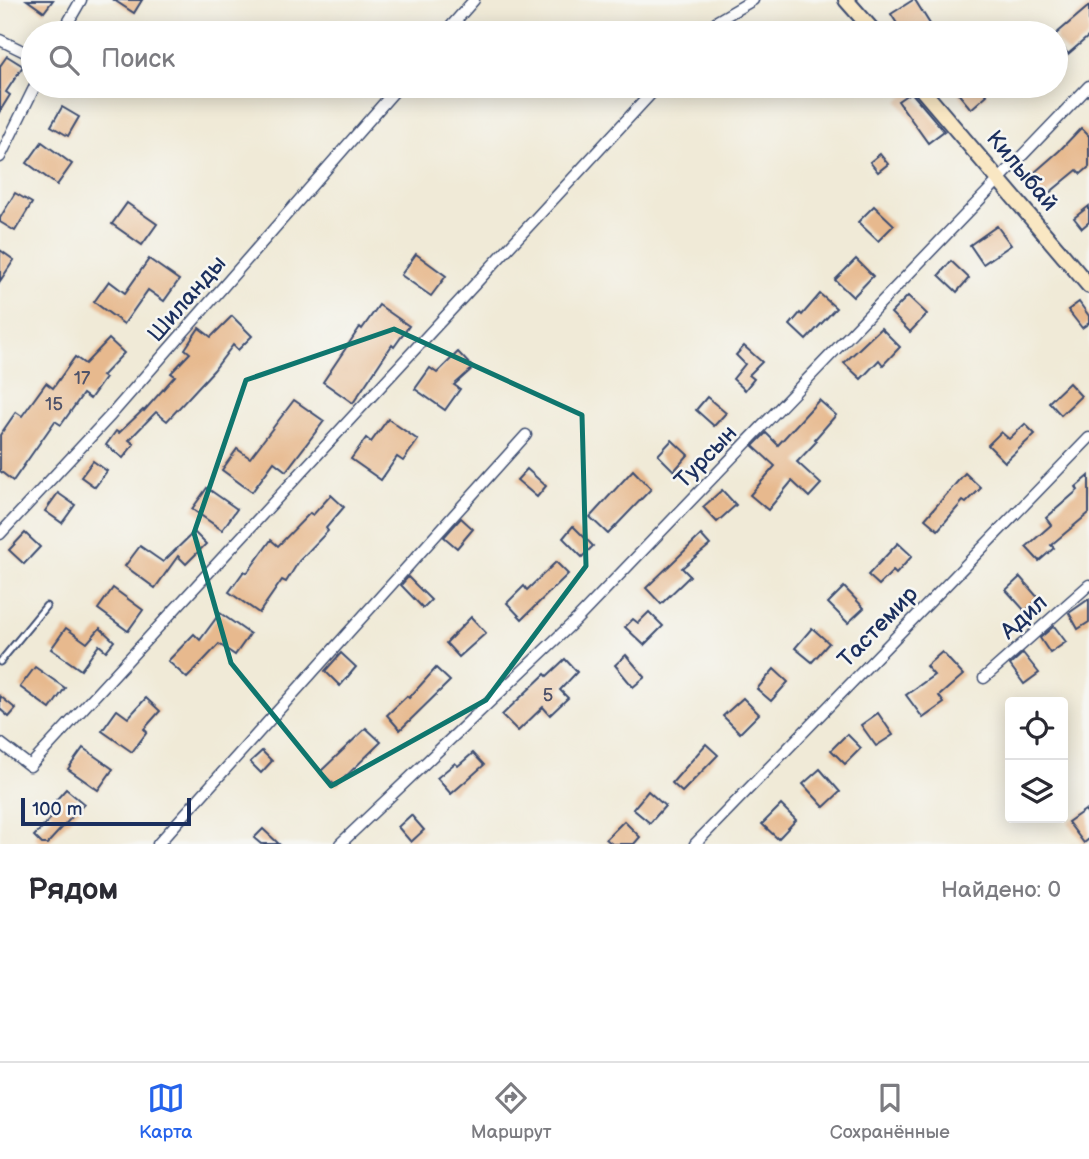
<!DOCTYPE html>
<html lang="ru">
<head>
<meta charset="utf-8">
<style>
  :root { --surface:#fff; --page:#f2f2f3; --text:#2b2b33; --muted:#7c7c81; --line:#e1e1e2; --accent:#2563eb }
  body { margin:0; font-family:"Balsamiq Sans",sans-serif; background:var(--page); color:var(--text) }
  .controls { position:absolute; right:21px; bottom:21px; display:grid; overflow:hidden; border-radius:7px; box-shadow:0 4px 18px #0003 }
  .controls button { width:63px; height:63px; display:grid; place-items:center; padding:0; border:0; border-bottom:2px solid var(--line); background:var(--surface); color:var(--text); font:35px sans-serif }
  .scale { position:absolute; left:21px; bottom:18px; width:170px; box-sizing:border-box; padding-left:7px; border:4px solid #1b2f5e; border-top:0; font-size:19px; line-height:24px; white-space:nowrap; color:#1b2f5e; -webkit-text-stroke:5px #f6f6f2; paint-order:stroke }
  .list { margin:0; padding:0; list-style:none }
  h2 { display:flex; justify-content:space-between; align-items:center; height:91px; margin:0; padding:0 28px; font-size:30px }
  h2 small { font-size:23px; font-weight:400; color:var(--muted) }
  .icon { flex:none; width:38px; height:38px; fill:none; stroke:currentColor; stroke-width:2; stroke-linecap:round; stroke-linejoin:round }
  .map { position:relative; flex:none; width:1089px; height:844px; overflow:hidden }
  .search { position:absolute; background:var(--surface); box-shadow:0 4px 18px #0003; left:21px; right:21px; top:21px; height:77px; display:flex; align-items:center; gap:18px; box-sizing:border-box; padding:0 24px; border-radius:38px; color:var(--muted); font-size:26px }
  .sheet { height:217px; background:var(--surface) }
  nav { display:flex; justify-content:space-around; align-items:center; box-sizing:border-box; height:98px; border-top:2px solid var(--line); background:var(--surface); font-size:19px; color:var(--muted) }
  nav a { display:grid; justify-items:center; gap:4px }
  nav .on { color:var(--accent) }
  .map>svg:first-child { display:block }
  .building { fill:#e7b98e }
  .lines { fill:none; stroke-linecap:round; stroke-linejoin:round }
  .lane-casing { stroke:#3b4b70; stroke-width:9 }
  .street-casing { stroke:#3b4b70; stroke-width:13 }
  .secondary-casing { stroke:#3b4b70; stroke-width:18 }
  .lane { stroke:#fff; stroke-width:5 }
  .street { stroke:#fff; stroke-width:10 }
  .secondary { stroke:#f9e7c3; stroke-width:14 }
  .marked { fill:none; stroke:#0f766e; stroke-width:5; stroke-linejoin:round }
  .labels { text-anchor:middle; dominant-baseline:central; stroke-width:5; stroke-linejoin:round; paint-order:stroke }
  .number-label { font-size:19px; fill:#4e526a }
  .street-label { font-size:23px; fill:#1b2f5e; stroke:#f6f6f2 }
</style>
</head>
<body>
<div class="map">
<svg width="1089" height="844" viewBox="0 0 1089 844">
  <rect width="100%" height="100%" fill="#f6f6f2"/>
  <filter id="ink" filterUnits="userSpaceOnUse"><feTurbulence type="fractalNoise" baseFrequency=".0143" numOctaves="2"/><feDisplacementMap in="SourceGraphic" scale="14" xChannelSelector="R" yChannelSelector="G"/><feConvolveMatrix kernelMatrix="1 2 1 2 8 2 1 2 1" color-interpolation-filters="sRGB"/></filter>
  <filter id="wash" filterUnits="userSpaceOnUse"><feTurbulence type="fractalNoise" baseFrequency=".00686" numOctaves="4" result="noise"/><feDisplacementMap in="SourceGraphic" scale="28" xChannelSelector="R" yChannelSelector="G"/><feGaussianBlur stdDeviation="1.57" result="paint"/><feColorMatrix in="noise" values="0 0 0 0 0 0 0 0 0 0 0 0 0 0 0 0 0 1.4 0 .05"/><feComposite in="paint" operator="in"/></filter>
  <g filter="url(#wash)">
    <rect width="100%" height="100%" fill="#f0ead7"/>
    <g id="blocks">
      <!-- building -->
      <g class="building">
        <path d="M27 0H53L44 12Z"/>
        <path d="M114 0H142L134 13Z"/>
        <path d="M913 0H915L930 24 916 33H903L891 14Z"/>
        <path d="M1089 6V36L1068 54 1056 40V34Z"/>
        <path d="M7 56 23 66 6 92 10 95 0 111V66Z"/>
        <path d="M952 86H979L987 95 971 109Z"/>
        <path d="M911 92 944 131 928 143 898 101Z"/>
        <path d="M62 107 79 117 68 136 51 126Z"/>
        <path d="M1081 128 1089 136V167L1081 174 1077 170 1043 198 1027 179 1059 151Z"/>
        <path d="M42 142 72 164 57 185 27 163Z"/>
        <path d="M880 154 888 164 878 172 870 162Z"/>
        <path d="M15 193 32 203 15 231 0 222V218Z"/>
        <path d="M127 203 157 224 142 245 112 224Z"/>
        <path d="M874 206 894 225 878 241 858 222Z"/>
        <path d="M1089 206V222L1082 228 1074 218Z"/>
        <path d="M997 226 1011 245 983 264 970 245Z"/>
        <path d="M0 250 14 260 0 281Z"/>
        <path d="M416 254 446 276 431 296 401 275Z"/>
        <path d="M149 259 179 280 164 301 148 290 124 324 94 302 109 281 125 293Z"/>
        <path d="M856 259 873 276 853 297 835 280Z"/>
        <path d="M951 261 969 278 957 292 939 275Z"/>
        <path d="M820 294 836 308 806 340 790 325 800 313 802 315Z"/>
        <path d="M908 296 927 314 910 332 891 313Z"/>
        <path d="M1079 302 1089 316V323L1082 328 1068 310Z"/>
        <path d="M379 305 409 326 394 347 392 345 353 403 323 382 360 327 362 329Z"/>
        <path d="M232 316 252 336 238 350 233 345 214 370 167 421 156 412 129 440 134 444 123 458 106 445 116 431 119 433 143 410 144 411 175 376 171 373 190 353 185 349 199 328 211 337Z"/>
        <path d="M881 328 900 347 883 365 879 360 861 379 844 363Z"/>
        <path d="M109 339 124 353 102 376 105 378 90 399 83 394 61 425 55 421 13 481 0 471V435L16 412 22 416 46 383 53 388 75 357 85 364Z"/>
        <path d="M744 346 762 362 749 375 754 379 745 390 733 379 745 364 736 355Z"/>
        <path d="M458 352 473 368 454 385 460 389 445 410 415 389 430 368 437 373Z"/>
        <path d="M1069 383 1081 396 1061 415 1049 402Z"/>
        <path d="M707 397 726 413 714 426 696 410Z"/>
        <path d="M294 400 324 421 286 471 274 462 252 492 222 470 237 449 250 458Z"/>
        <path d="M819 400 836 415 815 439 817 441 797 462 821 484 809 497 792 481 768 510 750 495 775 466 753 446 766 433 778 445Z"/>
        <path d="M388 419 418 440 403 461 397 457 381 480 351 459 366 438 371 442Z"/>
        <path d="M1025 424 1035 434 1005 462 988 445 1001 432 1009 439Z"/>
        <path d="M672 440 688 455 674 471 658 455Z"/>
        <path d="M93 461 107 471 95 487 81 477Z"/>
        <path d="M527 469 546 486 537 497 517 480Z"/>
        <path d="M633 470 651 489 608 534 590 517Z"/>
        <path d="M965 473 981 488 966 503 963 501 938 530 925 519Z"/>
        <path d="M1089 476V513L1051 545 1054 548 1039 561 1026 547 1051 525 1046 518 1078 490 1076 487Z"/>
        <path d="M207 488 237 509 222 530 192 509Z"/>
        <path d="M722 490 736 505 717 522 703 507Z"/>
        <path d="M58 493 75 505 62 523 45 511Z"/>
        <path d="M331 495 344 507 326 528 328 531 299 561 286 582 282 580 259 613 229 592 244 571 247 573 271 540 278 546 310 513 313 515Z"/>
        <path d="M461 518 473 529 457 548 444 537Z"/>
        <path d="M573 526 593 546 582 557 563 538Z"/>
        <path d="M194 532 206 544 186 564 178 556 155 588 125 566 140 546 163 562Z"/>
        <path d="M25 533 40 547 24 564 9 550Z"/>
        <path d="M701 535 710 545 682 568 690 576 661 604 646 588Z"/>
        <path d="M898 543 912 556 896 574 893 571 879 585 868 575Z"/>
        <path d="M556 562 568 574 522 619 507 603 524 586 527 590Z"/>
        <path d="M408 577 431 600 423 608 401 585Z"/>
        <path d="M1020 577 1039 599 1025 611 1006 590Z"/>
        <path d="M844 587 864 608 848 623 828 603Z"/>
        <path d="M113 588 143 610 128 631 98 609Z"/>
        <path d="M1089 599V622L1078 629 1069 613Z"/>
        <path d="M649 612 663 626 644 645 625 627 633 619 638 623Z"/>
        <path d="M220 613 250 634 235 655 219 644 187 678 168 661 194 634 200 640Z"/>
        <path d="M471 617 486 633 459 657 446 643Z"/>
        <path d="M1054 626 1066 642 1050 653 1040 638Z"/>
        <path d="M66 628 87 643 100 628 114 641 106 651 99 645 81 670 51 649Z"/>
        <path d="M812 628 829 643 812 662 795 648Z"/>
        <path d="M942 652 963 675 939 696 944 703 923 718 906 695 934 675 926 666Z"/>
        <path d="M341 653 356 667 340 686 325 671Z"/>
        <path d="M1023 653 1039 673 1024 684 1010 665Z"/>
        <path d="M626 655 645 677 633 687 615 665Z"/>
        <path d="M565 659 577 672 560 690 568 698 550 715 543 707 518 731 502 715 545 674 547 676Z"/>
        <path d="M35 667 65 688 50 709 20 687Z"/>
        <path d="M436 668 450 681 400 730 387 715 407 696 409 698Z"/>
        <path d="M774 669 788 682 771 701 757 689Z"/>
        <path d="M0 696 16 709 9 717 0 709Z"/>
        <path d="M146 698 160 711 144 729 147 732 132 752 102 731 117 710 128 718Z"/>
        <path d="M743 698 759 714 740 733 723 716Z"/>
        <path d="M878 713 893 735 876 746 861 725Z"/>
        <path d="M366 728 381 742 336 786 320 772Z"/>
        <path d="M847 734 861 748 845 764 831 750Z"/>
        <path d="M706 744 718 755 682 792 672 783Z"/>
        <path d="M83 748 113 769 98 790 68 769Z"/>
        <path d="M262 751 272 761 261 773 250 762Z"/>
        <path d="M473 753 484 765 451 794 437 778 455 763 458 766Z"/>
        <path d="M820 769 840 792 824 807 803 784Z"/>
        <path d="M66 789 84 804 47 844H42L34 836 54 815 48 809Z"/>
        <path d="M648 791 665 806 650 823 633 809Z"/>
        <path d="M781 805 796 820 778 839 762 824Z"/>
        <path d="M1085 810 1089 815V839L1084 843 1068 822Z"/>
        <path d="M411 815 424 830 411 842 398 827Z"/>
        <path d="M624 821 640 837 634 844H612L606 839Z"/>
        <path d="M263 829 279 844H261L254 838Z"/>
      </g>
    </g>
  </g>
  <g filter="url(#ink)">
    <use href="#blocks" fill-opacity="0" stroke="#3b4b70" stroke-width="2"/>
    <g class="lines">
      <defs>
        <path id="lane" d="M0 662 46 606"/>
        <g id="street">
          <path d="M62 33 81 0"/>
          <path d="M445 33 474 0"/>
          <path d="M706 33 717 21 753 0"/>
          <path d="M0 40 33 56"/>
          <path d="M0 157 35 86"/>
          <path d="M0 534 111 415 399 86"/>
          <path d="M984 678 1089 585"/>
          <path d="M0 743 30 766 658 86"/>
          <path d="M158 844 526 435"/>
          <path d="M340 844 576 620 1089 86"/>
          <path d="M695 844 1089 438"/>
        </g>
        <g id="secondary">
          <path d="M846 0 875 33"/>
          <path d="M919 86 1089 286"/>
        </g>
      </defs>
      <!-- lane casing -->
      <use href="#lane" class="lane-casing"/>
      <!-- street casing -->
      <use href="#street" class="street-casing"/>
      <!-- secondary casing -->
      <use href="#secondary" class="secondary-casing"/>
      <!-- lane -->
      <use href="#lane" class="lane"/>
      <!-- street -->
      <use href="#street" class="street"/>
      <!-- secondary -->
      <use href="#secondary" class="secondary"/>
    </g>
  </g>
  <!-- marked area -->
  <path class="marked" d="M394 329 582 415 586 566 486 700 331 786 231 663 194 533 246 380Z"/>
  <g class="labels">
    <!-- number labels -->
    <g class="number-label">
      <text x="82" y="378">17</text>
      <text x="54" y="404">15</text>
      <text x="548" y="695">5</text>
    </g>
    <!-- street labels -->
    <g class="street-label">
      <text transform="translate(1022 171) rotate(50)">Килыбай</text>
      <text transform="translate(187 299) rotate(-49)">Шиланды</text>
      <text transform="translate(706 457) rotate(-46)">Турсын</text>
      <text transform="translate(1024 617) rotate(-42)">Адил</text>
      <text transform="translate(878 627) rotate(-46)">Тастемир</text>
    </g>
  </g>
</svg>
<div class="controls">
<button><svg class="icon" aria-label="locate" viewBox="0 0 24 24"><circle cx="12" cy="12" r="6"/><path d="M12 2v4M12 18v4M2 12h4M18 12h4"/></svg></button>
<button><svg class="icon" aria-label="layers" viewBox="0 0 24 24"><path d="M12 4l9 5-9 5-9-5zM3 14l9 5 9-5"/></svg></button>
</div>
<div class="scale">100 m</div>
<div class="search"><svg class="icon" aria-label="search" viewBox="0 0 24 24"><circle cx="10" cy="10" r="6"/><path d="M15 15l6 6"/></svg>Поиск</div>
</div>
<section class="sheet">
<h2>Рядом<small>Найдено: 0</small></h2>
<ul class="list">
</ul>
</section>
<nav>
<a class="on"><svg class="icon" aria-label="map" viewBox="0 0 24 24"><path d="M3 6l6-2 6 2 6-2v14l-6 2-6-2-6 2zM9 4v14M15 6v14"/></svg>Карта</a>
<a><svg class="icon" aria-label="directions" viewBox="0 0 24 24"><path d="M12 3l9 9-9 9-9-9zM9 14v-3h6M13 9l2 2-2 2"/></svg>Маршрут</a>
<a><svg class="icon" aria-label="saved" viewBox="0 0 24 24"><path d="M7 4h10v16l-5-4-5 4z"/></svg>Сохранённые</a>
</nav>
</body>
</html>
